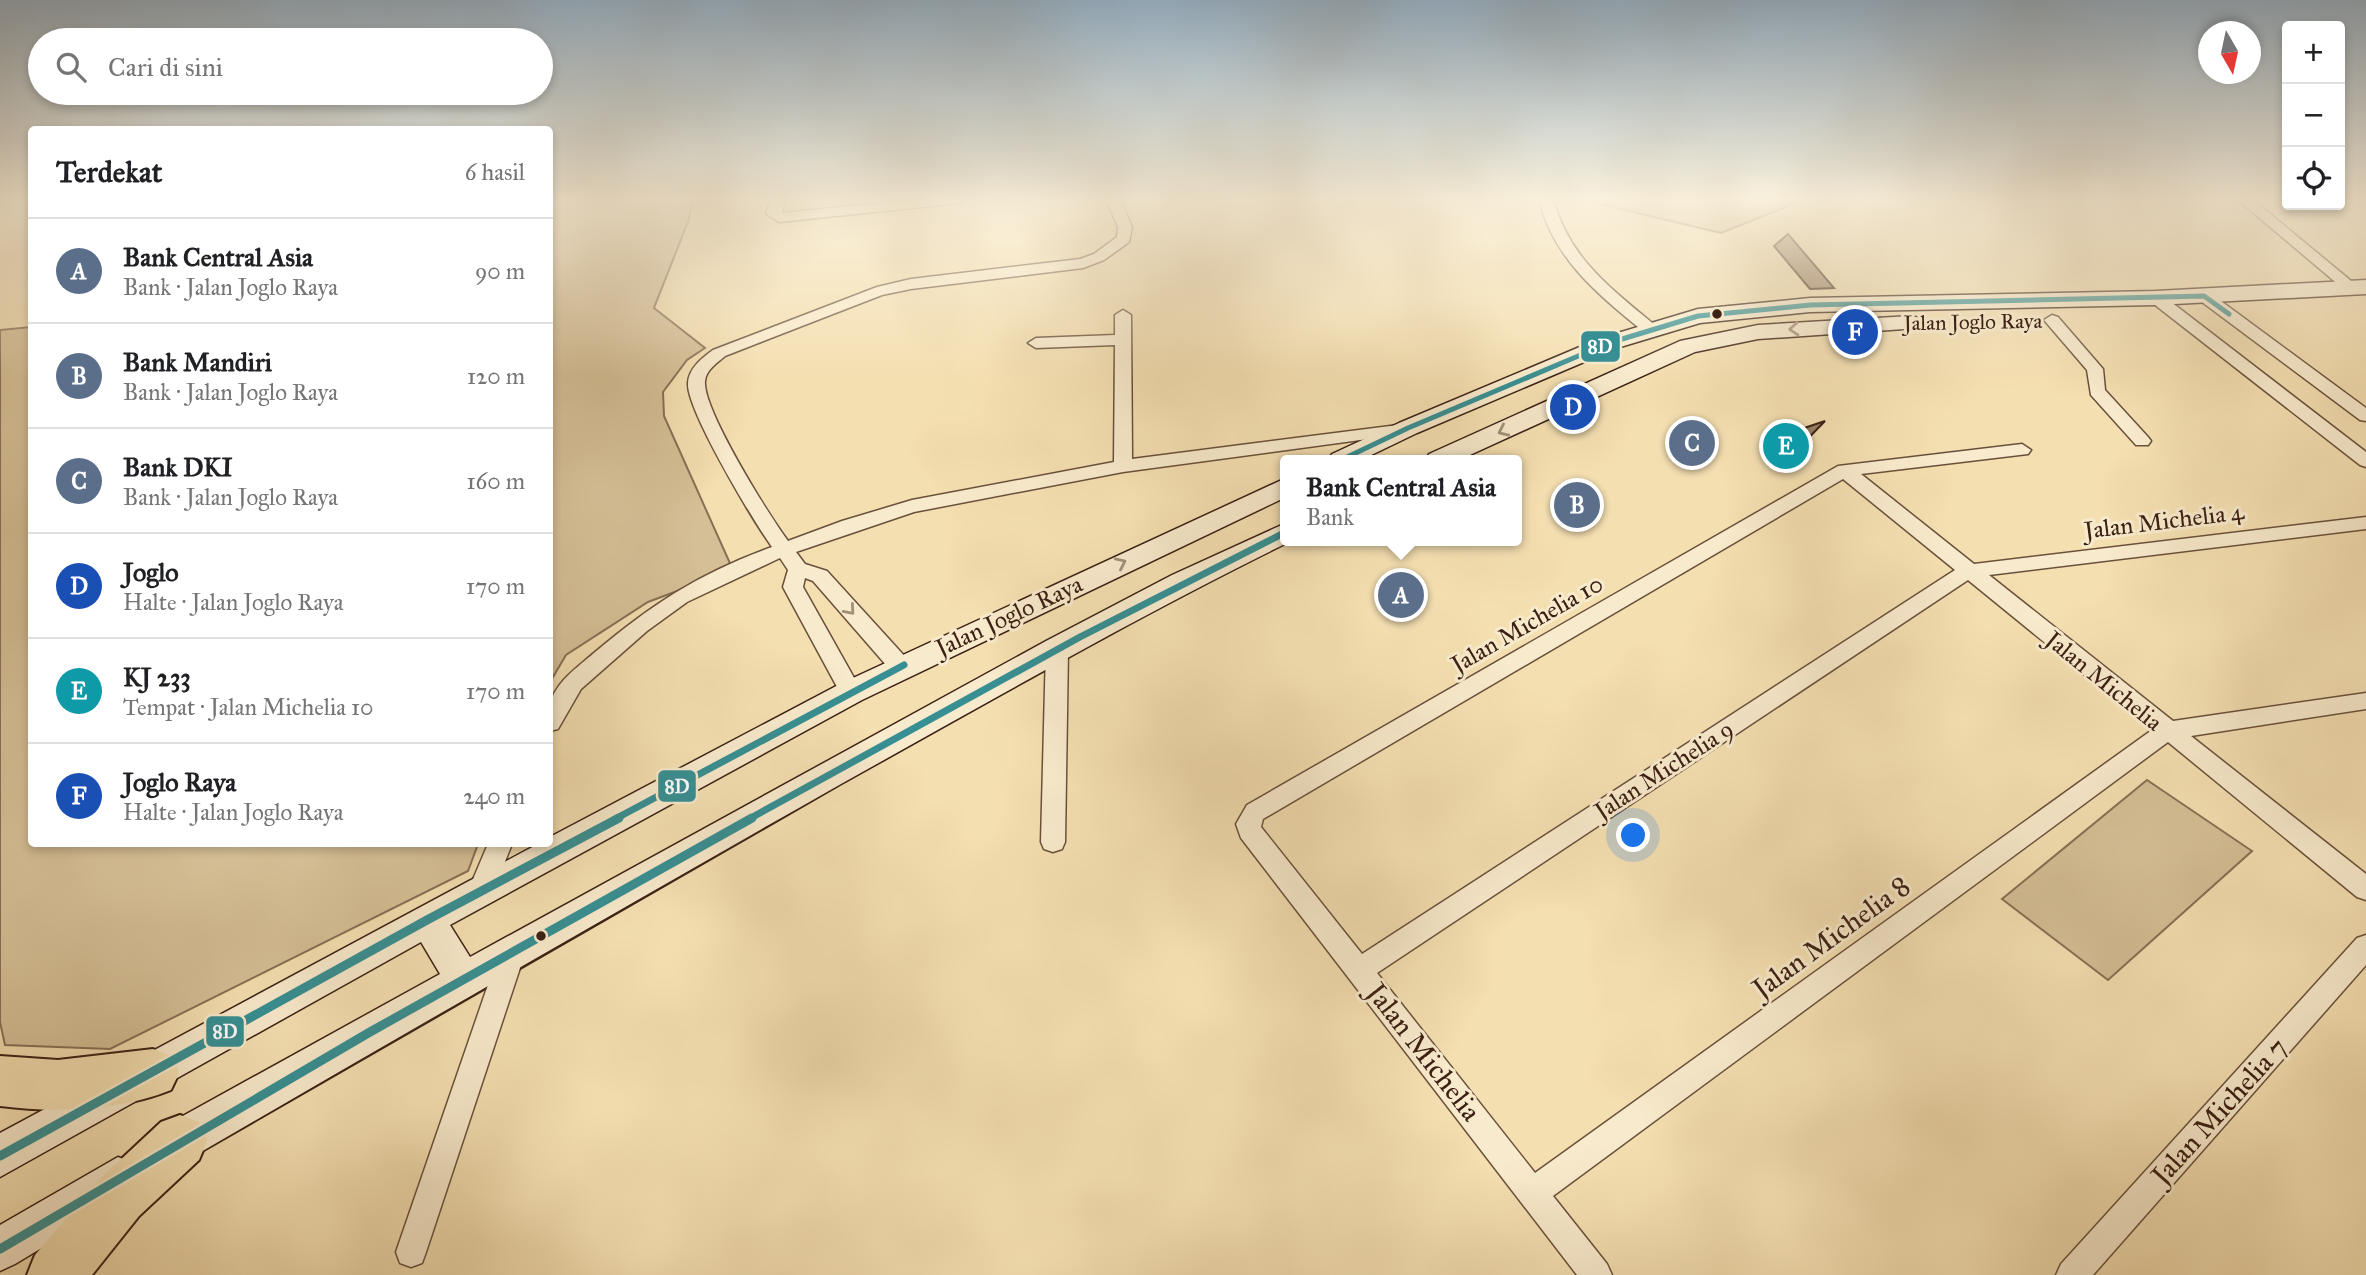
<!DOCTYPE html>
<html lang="id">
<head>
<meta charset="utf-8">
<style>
  :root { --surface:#fff; --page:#f6f6f6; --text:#202124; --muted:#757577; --line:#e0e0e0; --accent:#8f2418 }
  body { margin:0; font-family:"IM FELL Great Primer",serif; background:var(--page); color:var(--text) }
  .controls { position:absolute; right:21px; top:21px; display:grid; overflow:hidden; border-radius:7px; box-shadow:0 4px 10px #0003 }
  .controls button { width:63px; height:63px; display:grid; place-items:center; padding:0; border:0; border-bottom:2px solid var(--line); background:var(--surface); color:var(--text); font:35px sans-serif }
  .compass { position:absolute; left:2198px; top:21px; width:63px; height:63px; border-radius:50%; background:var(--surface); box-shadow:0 4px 10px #0003; rotate:171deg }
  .you { position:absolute; left:1634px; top:836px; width:24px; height:24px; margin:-18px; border:5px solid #fff; border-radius:50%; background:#1a73e8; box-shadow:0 0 0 10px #1a73e833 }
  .badge { display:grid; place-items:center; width:46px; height:46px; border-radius:50%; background:var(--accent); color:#fff; font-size:23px; font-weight:700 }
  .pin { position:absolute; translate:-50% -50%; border:4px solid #fff; box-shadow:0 2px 7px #0006 }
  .popup { position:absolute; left:1280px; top:455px; width:242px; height:91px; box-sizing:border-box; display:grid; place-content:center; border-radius:7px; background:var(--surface); filter:drop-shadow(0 2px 5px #0005); font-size:23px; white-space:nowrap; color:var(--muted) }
  .popup b { font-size:26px; color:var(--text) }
  .popup::after { content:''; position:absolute; left:50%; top:100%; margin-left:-14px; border:14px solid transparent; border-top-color:var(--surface) }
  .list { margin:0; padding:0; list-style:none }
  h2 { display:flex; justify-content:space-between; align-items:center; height:91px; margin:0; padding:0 28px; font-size:30px }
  h2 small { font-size:23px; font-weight:400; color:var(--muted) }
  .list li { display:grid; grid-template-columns:46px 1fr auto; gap:21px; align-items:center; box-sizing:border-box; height:105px; padding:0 28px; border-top:2px solid var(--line) }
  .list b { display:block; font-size:26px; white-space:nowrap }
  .list p { margin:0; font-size:23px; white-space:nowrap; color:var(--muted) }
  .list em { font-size:23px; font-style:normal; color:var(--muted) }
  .icon { flex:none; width:38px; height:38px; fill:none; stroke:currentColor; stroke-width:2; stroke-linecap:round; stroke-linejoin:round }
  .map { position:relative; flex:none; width:2366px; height:1275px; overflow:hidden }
  .search { position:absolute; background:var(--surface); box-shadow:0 4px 10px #0003; left:28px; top:28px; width:525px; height:77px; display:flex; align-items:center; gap:18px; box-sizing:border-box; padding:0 24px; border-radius:38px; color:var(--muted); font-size:26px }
  .panel { position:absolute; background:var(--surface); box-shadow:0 4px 10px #0003; left:28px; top:126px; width:525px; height:721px; border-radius:7px }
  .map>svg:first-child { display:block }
  .green { fill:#d5bf96; stroke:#887055; stroke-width:2 }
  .building { fill:#9b8366; stroke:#3b2014; stroke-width:2 }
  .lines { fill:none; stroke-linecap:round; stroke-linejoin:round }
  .minor-casing { stroke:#69503b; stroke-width:3 }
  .secondary-casing { stroke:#3b2014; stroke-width:3 }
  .motorway-casing { stroke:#3b2014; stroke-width:4 }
  .minor { fill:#f8eacc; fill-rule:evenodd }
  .secondary { fill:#f8eacc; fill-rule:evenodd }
  .motorway { fill:#f4dfb1; fill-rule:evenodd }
  .bus-1-far2-casing { stroke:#f8eacc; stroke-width:10 }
  .bus-1-far1-casing { stroke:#f8eacc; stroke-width:12 }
  .bus-1-casing { stroke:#f8eacc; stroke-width:14 }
  .bus-1-far2 { stroke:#378f93; stroke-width:5 }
  .bus-1-far1 { stroke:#378f93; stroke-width:7 }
  .bus-1 { stroke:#378f93; stroke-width:9 }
  .oneway { stroke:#a38f79 }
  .bus-dot { fill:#3b2014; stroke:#f8eacc; stroke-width:2.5 }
  .labels { text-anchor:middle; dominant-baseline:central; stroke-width:6; stroke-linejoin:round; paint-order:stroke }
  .far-street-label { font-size:21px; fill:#3b2014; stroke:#f8eacc }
  .street-label { font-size:24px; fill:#3b2014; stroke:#f8eacc }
  .near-street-label { font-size:28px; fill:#3b2014; stroke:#f8eacc }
  .line-badge { stroke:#f8eacc; stroke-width:2.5 }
  .badge-label { font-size:19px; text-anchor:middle; font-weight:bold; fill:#fff }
</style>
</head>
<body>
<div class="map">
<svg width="2366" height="1275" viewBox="0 0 2366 1275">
  <rect width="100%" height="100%" fill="#f4dfb1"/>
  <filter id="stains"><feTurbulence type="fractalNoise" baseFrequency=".00286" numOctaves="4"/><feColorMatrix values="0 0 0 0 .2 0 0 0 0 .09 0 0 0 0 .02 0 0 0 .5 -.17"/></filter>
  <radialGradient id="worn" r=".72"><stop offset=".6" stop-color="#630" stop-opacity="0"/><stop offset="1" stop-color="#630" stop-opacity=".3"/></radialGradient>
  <!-- green -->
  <g class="green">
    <path d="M558 199H693L689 219 654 308 705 348 687 360 663 392 664 416 733 570 648 602 566 655 550 682V204Z"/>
    <path d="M1579 199H1806L1721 233Z"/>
    <path d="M31 327 32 844H478L468 871 110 1049 5 1045 0 1022V330Z"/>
    <path d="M2147 780 2252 851 2108 980 2002 899Z"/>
  </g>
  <!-- building -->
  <g class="building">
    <path d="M1788 234 1834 288 1810 289 1774 246Z"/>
    <path d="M1825 421 1792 455 1763 442Z"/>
  </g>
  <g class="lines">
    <defs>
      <g id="minor">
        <path d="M771 199H785L782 213 921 199H967L960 203 779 222 766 214Z"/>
        <path d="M1106 199H1120L1132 227 1129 242 1104 260 1083 268 911 289 882 295 725 356C717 363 706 370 705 381 702 409 769 515 788 541L842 521 912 500 1114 462 1115 345 1036 348 1028 343 1036 338 1115 335V315L1123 310 1131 315 1132 459 1406 424 1412 425 1415 429 1412 433 1123 472 914 512 796 552 805 564 827 571 909 661 912 667 909 673 901 675 893 673 813 581 805 578 803 587 862 692 859 698 851 700 843 698 783 587 788 570 780 558 687 602 647 631 581 689 558 729 550 731C550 723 548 712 550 705 555 682 578 667 594 653 652 604 700 573 772 547 754 522 686 409 688 383 689 368 702 358 713 350L877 287 911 279 1080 259 1094 254 1117 237 1118 227Z"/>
        <path d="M1539 199H1553C1569 258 1610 288 1656 326L1658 329 1656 332H1644C1599 295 1553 259 1539 199Z"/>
        <path d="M2237 199H2252L2356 285 2359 288 2356 291H2346Z"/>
        <path d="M2204 291 2210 293 2366 408V421L2360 420 2198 299 2196 296 2198 293Z"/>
        <path d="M2156 293 2162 295 2366 452V467L2360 465 2150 301 2148 298Z"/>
        <path d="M2052 315 2058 317 2103 369 2105 390 2148 437 2151 441 2148 445H2136L2091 395 2087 370 2044 320Z"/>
        <path d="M2022 444 2031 450 2028 454 1861 474 1974 564 2366 517V529L1989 575 2173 721 2366 693V709L2191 736 2366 874V900L2357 897 2168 742 1553 1196 1607 1264 1612 1275H1577L1241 838 1236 824 1247 805 1838 466ZM1843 479 1955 570 1362 954 1261 827 1263 819ZM1968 580 2152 730 1535 1173 1377 973Z"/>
        <path d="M1057 641 1064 644 1068 649 1065 842 1062 849 1053 852 1044 849 1041 842 1046 649 1050 644Z"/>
        <path d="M488 844H512L490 899 481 902 472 899 468 891Z"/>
        <path d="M2366 935V965L2093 1275H2056L2061 1264 2357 938Z"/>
        <path d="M512 941 521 945 525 953 426 1252 422 1263 411 1267 400 1263 396 1252 499 953 503 945Z"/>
      </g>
      <g id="secondary">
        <path d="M2366 280V294L2156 305 1810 312 1700 323 1617 348 1417 433 1361 460H1328L1332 454 1399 423 1601 338 1698 309 1810 298 2156 291Z"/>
        <path d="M1911 316 1919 318 1922 323 1919 328 1758 339 1695 352 1459 460H1425L1429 454 1680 341 1758 325Z"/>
        <path d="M1286 478V497L862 700 450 925 470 957 1046 641 1172 575 1286 523V541H1291C1138 616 990 701 841 784 620 909 401 1036 182 1163L167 1169 152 1163 146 1148 152 1133 440 974 421 942 0 1177V1133L538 844H550V837L840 684Z"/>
        <path d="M118 1157 133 1163 139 1178 133 1193 15 1264 0 1271V1225Z"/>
      </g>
      <g id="motorway">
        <path d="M153 1049 171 1056 179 1073 171 1090C119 1111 55 1113 0 1106V1056L58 1060Z"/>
        <path d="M180 1115 199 1122 207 1141 199 1160 139 1216 92 1275H27L35 1255 101 1178 161 1122Z"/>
      </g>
    </defs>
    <!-- minor casing -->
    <use href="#minor" class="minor-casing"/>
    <!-- secondary casing -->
    <use href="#secondary" class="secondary-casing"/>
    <!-- motorway casing -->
    <use href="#motorway" class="motorway-casing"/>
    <!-- minor -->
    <use href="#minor" class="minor"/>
    <!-- secondary -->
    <use href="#secondary" class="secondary"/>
    <!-- motorway -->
    <use href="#motorway" class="motorway"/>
    <defs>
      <path id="bus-1-far2" d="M1341 460 1408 428 1609 343 1698 316 1810 305 2204 296 2229 314"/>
      <g id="bus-1-far1">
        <path d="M615 819 904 665"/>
        <path d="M749 819 1080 637 1286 532"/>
      </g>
      <g id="bus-1">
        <path d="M0 1156 427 920 619 818"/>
        <path d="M0 1249 370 1032 752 818"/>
      </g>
    </defs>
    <!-- bus-1-far2 casing -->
    <use href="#bus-1-far2" class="bus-1-far2-casing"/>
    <!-- bus-1-far1 casing -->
    <use href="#bus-1-far1" class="bus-1-far1-casing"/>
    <!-- bus-1 casing -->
    <use href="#bus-1" class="bus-1-casing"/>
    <!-- bus-1-far2 -->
    <use href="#bus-1-far2" class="bus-1-far2"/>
    <!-- bus-1-far1 -->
    <use href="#bus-1-far1" class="bus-1-far1"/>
    <!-- bus-1 -->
    <use href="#bus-1" class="bus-1"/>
  </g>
  <!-- one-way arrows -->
  <defs><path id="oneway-chevron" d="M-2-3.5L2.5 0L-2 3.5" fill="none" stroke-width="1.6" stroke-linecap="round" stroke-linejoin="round" transform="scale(1.75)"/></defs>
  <g class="oneway">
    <use href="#oneway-chevron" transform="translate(1794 329) rotate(176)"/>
    <use href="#oneway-chevron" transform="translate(1503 431) rotate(155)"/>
    <use href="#oneway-chevron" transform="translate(1121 563) rotate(-25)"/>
    <use href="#oneway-chevron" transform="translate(850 610) rotate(49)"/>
  </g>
  <!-- sky -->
  <linearGradient id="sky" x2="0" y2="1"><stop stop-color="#93abbd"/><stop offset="0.53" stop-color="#faf1dc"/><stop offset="1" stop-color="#faf1dc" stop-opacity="0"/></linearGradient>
  <rect width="2366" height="377" fill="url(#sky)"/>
  <!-- markers -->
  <g class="bus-dot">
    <circle cx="1717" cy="314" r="6"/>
    <circle cx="541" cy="936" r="6"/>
  </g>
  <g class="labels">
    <!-- far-street labels -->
    <g class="far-street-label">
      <text transform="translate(1973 322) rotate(-1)">Jalan Joglo Raya</text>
    </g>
    <!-- street labels -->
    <g class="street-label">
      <text transform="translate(2164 521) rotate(-7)">Jalan Michelia 4</text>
      <text transform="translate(1009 616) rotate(-25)">Jalan Joglo Raya</text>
      <text transform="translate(1527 624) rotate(-30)">Jalan Michelia 10</text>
      <text transform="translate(2104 681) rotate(39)">Jalan Michelia</text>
      <text transform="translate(1664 770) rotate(-33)">Jalan Michelia 9</text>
    </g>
    <!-- near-street labels -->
    <g class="near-street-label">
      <text transform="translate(1831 937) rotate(-36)">Jalan Michelia 8</text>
      <text transform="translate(1424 1052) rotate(52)">Jalan Michelia</text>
      <text transform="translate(2219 1111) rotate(-48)">Jalan Michelia 7</text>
    </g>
  </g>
  <g class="line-badge">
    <rect x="1580" y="330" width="41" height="33" rx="7" fill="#378f93"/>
    <rect x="657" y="769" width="40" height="34" rx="7" fill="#378f93"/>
    <rect x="205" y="1015" width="40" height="33" rx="7" fill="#378f93"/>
  </g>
  <g class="badge-label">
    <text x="1600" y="353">8D</text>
    <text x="677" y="793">8D</text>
    <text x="225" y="1038">8D</text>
  </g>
  <rect width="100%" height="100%" filter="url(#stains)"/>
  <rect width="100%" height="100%" fill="url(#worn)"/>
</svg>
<div class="controls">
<button>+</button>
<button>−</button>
<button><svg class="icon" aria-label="locate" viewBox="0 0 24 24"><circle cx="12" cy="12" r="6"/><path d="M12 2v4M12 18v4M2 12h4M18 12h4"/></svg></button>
</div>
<svg class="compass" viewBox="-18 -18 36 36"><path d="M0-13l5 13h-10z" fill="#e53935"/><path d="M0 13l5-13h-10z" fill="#757577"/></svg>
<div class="you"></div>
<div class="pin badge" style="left:1401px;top:595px;background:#5c6f8a">A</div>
<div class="popup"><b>Bank Central Asia</b>Bank</div>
<div class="pin badge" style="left:1577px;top:505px;background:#5c6f8a">B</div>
<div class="pin badge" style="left:1692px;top:443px;background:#5c6f8a">C</div>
<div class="pin badge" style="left:1573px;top:407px;background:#1a4fb4">D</div>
<div class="pin badge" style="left:1786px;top:446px;background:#0f9aa8">E</div>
<div class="pin badge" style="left:1855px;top:332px;background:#1a4fb4">F</div>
<div class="search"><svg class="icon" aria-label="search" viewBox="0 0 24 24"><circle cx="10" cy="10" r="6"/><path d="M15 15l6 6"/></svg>Cari di sini</div>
<section class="panel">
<h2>Terdekat<small>6 hasil</small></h2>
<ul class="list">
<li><span class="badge" style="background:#5c6f8a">A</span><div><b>Bank Central Asia</b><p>Bank · Jalan Joglo Raya</p></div><em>90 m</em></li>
<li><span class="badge" style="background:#5c6f8a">B</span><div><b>Bank Mandiri</b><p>Bank · Jalan Joglo Raya</p></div><em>120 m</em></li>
<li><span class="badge" style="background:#5c6f8a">C</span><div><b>Bank DKI</b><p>Bank · Jalan Joglo Raya</p></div><em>160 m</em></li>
<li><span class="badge" style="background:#1a4fb4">D</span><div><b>Joglo</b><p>Halte · Jalan Joglo Raya</p></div><em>170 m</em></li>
<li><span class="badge" style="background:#0f9aa8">E</span><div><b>KJ 233</b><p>Tempat · Jalan Michelia 10</p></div><em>170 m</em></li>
<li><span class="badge" style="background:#1a4fb4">F</span><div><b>Joglo Raya</b><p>Halte · Jalan Joglo Raya</p></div><em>240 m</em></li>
</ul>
</section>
</div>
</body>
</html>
